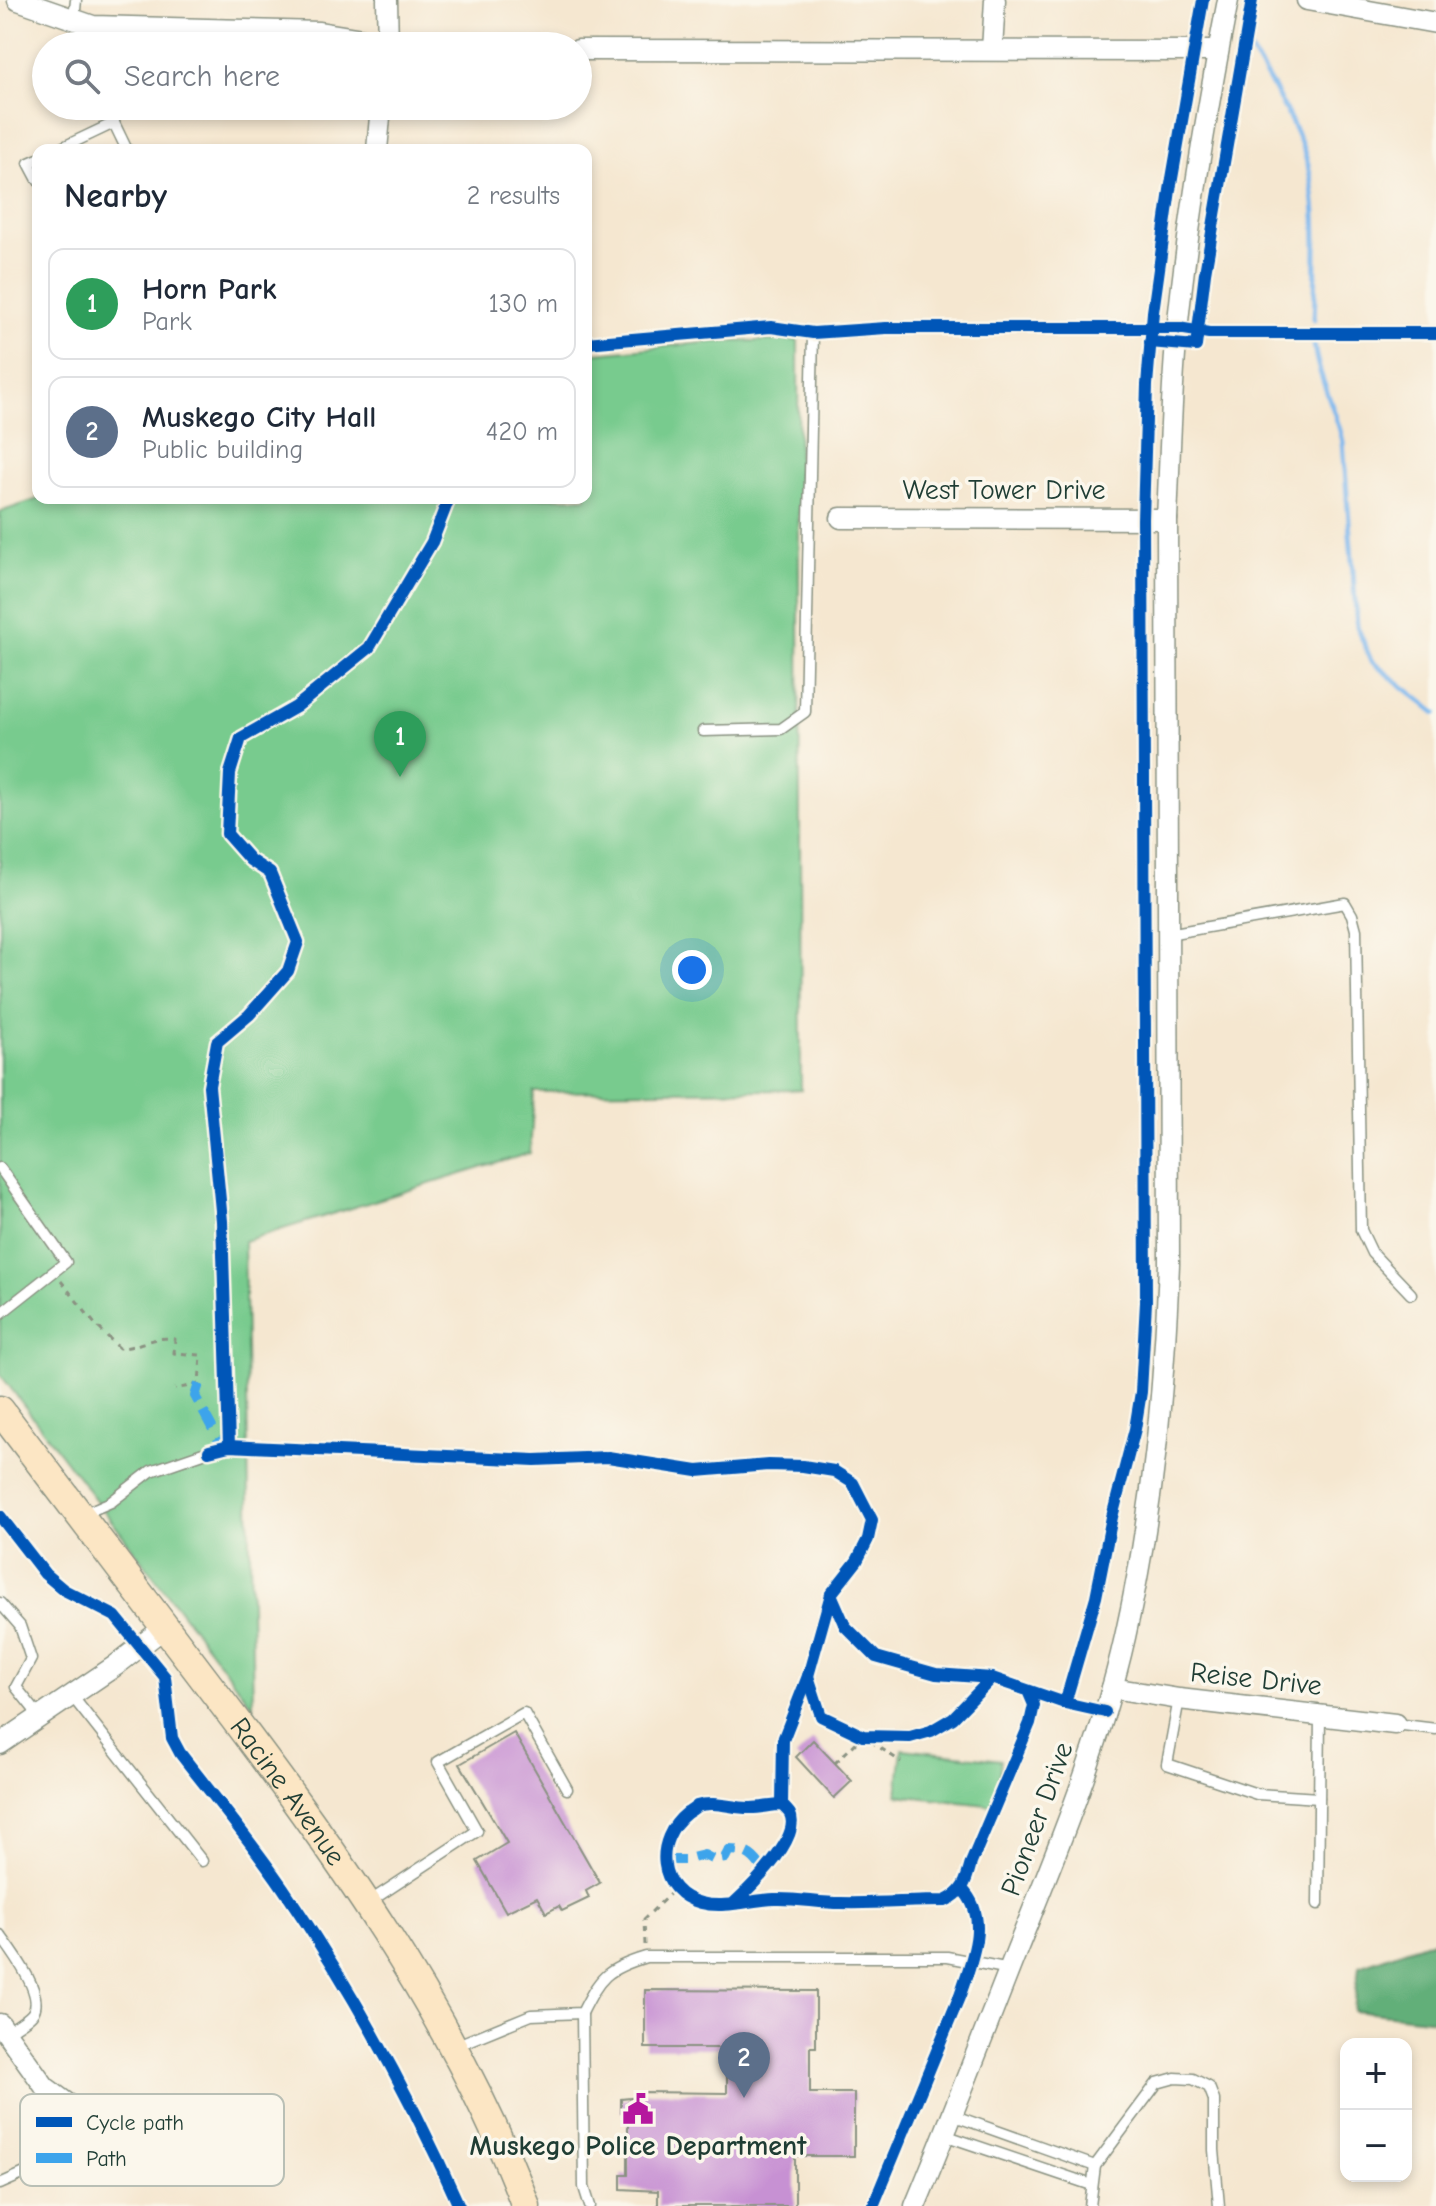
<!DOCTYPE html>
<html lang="en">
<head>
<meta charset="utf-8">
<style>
  :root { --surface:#fff; --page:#f2f2f3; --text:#1f2937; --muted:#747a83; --line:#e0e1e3; --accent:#b45309 }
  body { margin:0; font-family:"Comic Neue",sans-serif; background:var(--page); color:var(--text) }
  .controls { position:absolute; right:24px; bottom:24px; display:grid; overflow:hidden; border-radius:16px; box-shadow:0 4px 12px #0003 }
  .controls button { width:72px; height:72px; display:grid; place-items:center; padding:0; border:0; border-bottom:2px solid var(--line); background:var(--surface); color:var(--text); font:40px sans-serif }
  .you { position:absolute; left:692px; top:970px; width:28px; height:28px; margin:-20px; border:6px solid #fff; border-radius:50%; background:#1a73e8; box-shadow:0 0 0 12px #1a73e833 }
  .badge { display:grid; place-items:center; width:52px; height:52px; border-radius:50%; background:var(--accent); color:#fff; font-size:26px; font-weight:700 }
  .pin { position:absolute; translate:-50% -66px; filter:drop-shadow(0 2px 4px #0008) }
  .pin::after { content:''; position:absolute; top:42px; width:28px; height:24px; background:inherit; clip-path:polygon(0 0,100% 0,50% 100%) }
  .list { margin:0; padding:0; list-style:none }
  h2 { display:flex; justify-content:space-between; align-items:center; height:104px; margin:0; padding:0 32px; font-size:34px }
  h2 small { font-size:26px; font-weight:400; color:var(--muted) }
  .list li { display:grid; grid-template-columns:52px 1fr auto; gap:24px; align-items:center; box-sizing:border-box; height:112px; margin:0 16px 16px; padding:0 16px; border:2px solid var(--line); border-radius:16px }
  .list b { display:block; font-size:30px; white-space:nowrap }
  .list p { margin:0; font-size:26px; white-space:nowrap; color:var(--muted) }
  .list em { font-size:26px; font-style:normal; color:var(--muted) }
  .icon { flex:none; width:44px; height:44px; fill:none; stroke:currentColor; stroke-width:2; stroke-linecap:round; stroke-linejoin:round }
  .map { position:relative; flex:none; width:1436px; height:2206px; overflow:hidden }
  .search { position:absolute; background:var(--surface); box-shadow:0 4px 12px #0003; left:32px; top:32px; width:560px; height:88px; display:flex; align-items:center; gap:20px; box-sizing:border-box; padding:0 28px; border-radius:44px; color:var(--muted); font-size:30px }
  .panel { position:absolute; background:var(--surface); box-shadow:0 4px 12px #0003; left:32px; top:144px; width:560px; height:360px; border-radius:16px }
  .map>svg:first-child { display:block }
  .green { fill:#78cb8e; stroke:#4c8461; stroke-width:2 }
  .forest { fill:#62af79; stroke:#407656; stroke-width:2 }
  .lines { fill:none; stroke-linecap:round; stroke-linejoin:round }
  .stream { stroke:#7cb7ee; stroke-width:5 }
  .building { fill:#c791d3 }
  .service-casing { stroke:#8a9282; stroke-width:13 }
  .minor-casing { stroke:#8a9282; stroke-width:23 }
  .secondary-casing { stroke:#8a9282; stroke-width:31 }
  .path { stroke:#8a9282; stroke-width:3; stroke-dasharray:6 6; stroke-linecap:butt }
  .service { stroke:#fff; stroke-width:10 }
  .minor { stroke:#fff; stroke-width:20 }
  .secondary { stroke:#fce6c4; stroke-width:28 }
  .quiet { stroke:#3da4eb; stroke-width:10; stroke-dasharray:20 10; stroke-linecap:butt }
  .cycleway-casing { stroke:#fbf7ec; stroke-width:17 }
  .cycleway { stroke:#0057b8; stroke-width:12 }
  .labels { text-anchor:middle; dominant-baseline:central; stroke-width:7; stroke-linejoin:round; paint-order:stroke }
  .street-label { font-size:28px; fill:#1f3d34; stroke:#fbf7ec }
  .poi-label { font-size:28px; font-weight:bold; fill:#1f3d34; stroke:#fbf7ec }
  .key { fill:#fbf7ec; stroke:#b9bfb5; stroke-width:2 }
  .key-label { font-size:22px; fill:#1f3d34 }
</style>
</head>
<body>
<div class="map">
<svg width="1436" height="2206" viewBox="0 0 1436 2206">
  <rect width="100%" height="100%" fill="#fbf7ec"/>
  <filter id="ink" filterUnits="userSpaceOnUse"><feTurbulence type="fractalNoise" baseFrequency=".0125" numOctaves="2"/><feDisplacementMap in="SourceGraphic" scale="16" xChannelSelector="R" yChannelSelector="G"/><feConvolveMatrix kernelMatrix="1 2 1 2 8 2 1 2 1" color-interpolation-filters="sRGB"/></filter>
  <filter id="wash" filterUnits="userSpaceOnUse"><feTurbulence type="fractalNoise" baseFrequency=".006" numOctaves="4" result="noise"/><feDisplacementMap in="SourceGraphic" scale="32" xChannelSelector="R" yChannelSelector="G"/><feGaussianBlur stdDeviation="1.8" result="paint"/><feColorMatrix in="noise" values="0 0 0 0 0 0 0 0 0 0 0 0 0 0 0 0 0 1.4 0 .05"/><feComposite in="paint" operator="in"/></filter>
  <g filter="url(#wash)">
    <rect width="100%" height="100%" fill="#f5e7d0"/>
    <!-- green -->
    <g class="green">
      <path d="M798 340 801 1090 534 1092 530 1153 244 1241 253 1707 0 1374V512L41 498H586V354L713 342Z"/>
      <path d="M902 1749 1001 1760 995 1806 897 1795Z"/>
    </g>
    <!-- forest -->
    <path class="forest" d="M1436 1939V2020L1354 2011 1359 1966Z"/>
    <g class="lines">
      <!-- stream -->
      <g class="stream">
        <path d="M1248 47C1267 76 1288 112 1301 143 1321 193 1316 267 1314 320"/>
        <path d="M1314 344C1318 378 1336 409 1343 442L1357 626 1371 661 1436 713"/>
      </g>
    </g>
    <g id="blocks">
      <!-- building -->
      <g class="building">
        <path d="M514 1733 600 1883 586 1891 589 1898 562 1911 559 1906 546 1913 537 1897 506 1912 477 1861 507 1843 460 1764Z"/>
        <path d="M813 1740 852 1781 834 1798 796 1757Z"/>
        <path d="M645 1990 816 1991V2047H810V2093H854V2156H795V2206H658V2191L621 2189V2175H628V2112H621V2099L641 2097V2092L727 2093V2048H645Z"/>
      </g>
    </g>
  </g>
  <g filter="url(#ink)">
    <use href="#blocks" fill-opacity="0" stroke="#8a9282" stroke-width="2"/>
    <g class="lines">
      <defs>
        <g id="service">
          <path d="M74 20 76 0"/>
          <path d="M117 46V28"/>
          <path d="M114 106V123L127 150"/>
          <path d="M57 150 114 123"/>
          <path d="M38 159 29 163 38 180"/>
          <path d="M703 731 781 729 805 712 813 333 886 328H1178"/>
          <path d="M1168 934 1345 903 1352 915 1356 930 1361 1230 1372 1253 1411 1294"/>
          <path d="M0 1168 66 1262 0 1314"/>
          <path d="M83 1514 111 1502 151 1471 209 1451"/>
          <path d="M0 1603 20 1626 31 1659 16 1687 40 1717"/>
          <path d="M72 1696 202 1861"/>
          <path d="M1179 1699 1167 1764 1257 1794 1319 1798"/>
          <path d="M1395 1724 1436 1729"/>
          <path d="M369 1902 477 1831 438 1762 524 1713 567 1789"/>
          <path d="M1318 1904 1320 1715"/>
          <path d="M0 1935C11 1950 47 1996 32 2014 26 2021 14 2027 6 2033"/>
          <path d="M582 2013 584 2187 590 2206"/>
          <path d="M455 2046 531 2015 582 2013C600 1977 606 1969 646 1957H947L1010 1969"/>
          <path d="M952 2115 1095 2166"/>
          <path d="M944 2135 1092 2185"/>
          <path d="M0 2184 110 2135"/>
          <path d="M1090 2206 1095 2166 1157 2083 1175 2078 1193 2079 1209 2087 1214 2100V2150L1219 2206"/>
        </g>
        <g id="minor">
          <path d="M18 0 93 26 319 32 406 46"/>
          <path d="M387 0 388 46"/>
          <path d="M1307 0 1436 23"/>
          <path d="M578 50 1218 51"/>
          <path d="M992 50 995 0"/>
          <path d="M377 150 381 106"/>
          <path d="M841 518 1167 519"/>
          <path d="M1112 1688 1179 1699 1395 1724"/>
          <path d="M0 1744 115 1666 165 1627"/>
          <path d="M0 2024 45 2087 110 2135"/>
          <path d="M915 2206C951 2120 984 2033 1018 1947 1059 1846 1101 1743 1125 1637 1153 1512 1164 1391 1169 1264L1167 519C1170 457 1171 394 1177 331 1188 220 1207 109 1228 0"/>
        </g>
        <g id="secondary">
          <path id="s1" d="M0 1410C68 1500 137 1590 205 1680 330 1844 453 2012 526 2206"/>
        </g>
      </defs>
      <!-- service casing -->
      <use href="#service" class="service-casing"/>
      <!-- minor casing -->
      <use href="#minor" class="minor-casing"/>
      <!-- secondary casing -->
      <use href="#secondary" class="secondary-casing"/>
      <!-- path -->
      <g class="path">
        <path d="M61 1281 95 1324 119 1348C140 1348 150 1335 175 1339L174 1353 201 1355 199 1384 175 1389"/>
        <path d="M835 1763 863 1736 901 1762"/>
        <path d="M645 1945 644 1919 677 1887"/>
      </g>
      <!-- service -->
      <use href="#service" class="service"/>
      <!-- minor -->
      <use href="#minor" class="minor"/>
      <!-- secondary -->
      <use href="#secondary" class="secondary"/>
      <!-- quiet -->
      <g class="quiet">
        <path d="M199 1384 195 1396 223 1448"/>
        <path d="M664 1860H685L704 1855 714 1860 725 1858 729 1850C748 1850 754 1856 764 1871"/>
      </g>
      <defs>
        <g id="cycleway">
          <path d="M1150 342 1196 346 1205 273 1252 0"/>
          <path d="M586 343 771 327 813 333 886 328H1178L1209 333H1436"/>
          <path d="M229 1446 222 1221 209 1086 217 1042 249 1015 288 971 298 942 270 873 250 860 227 834 230 773 241 738 296 707 369 648 432 542 449 498"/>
          <path d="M209 1451 229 1446 535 1460 608 1457 697 1471 768 1465 803 1466 834 1471 853 1483 872 1520 868 1539 857 1561 831 1594 808 1676 783 1740 782 1805"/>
          <path d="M0 1516 45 1574 64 1590 115 1616 165 1677 172 1738 180 1753C214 1797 251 1841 283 1888 351 1988 410 2095 459 2206"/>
          <path d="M831 1594 845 1626 876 1657 936 1674 992 1678 1065 1703 1105 1712"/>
          <path d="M808 1676 821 1716 863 1736 910 1737 931 1731 953 1718 992 1678"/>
          <path d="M1065 1703 1096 1597 1112 1517 1135 1429 1141 1392 1146 1302 1143 519 1147 385 1153 312 1170 190 1203 0"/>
          <path d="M733 1904C749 1889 802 1838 790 1814 789 1812 783 1806 782 1805 771 1805 762 1808 751 1808 734 1809 714 1800 697 1806 696 1807 688 1813 687 1813 653 1840 657 1892 701 1903 724 1909 751 1900 774 1899 796 1898 819 1903 841 1903 875 1904 910 1901 945 1901 963 1893 966 1882 971 1863L1030 1723 1034 1705 1028 1691"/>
          <path d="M873 2206 960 1995C971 1962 991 1918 962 1889"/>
        </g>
      </defs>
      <!-- cycleway casing -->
      <use href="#cycleway" class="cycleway-casing"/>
      <!-- cycleway -->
      <use href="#cycleway" class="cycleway"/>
    </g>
  </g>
  <!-- icons -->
  <defs>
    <symbol id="civic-bare" viewBox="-9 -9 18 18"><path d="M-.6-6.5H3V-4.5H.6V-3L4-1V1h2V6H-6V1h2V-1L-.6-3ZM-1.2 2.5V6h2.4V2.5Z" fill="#b5179e" stroke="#fbf7ec" stroke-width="2.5" paint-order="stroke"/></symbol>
  </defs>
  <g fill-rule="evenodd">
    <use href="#civic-bare" x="616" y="2087" width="44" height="44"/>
  </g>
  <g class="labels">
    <!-- street labels -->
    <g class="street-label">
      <text x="1004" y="490">West Tower Drive</text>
      <text transform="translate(1256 1679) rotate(6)">Reise Drive</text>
      <text stroke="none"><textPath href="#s1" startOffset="478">Racine Avenue</textPath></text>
      <text transform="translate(1037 1819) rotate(-70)">Pioneer Drive</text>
    </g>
    <!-- poi labels -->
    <g class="poi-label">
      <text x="638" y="2146">Muskego Police Department</text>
    </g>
  </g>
  <!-- legend -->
  <rect x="20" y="2094" width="264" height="92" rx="12" class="key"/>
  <rect x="36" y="2117" width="36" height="10" fill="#0057b8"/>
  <rect x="36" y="2153" width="36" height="10" fill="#3da4eb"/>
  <g class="key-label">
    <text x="86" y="2130">Cycle path</text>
    <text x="86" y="2166">Path</text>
  </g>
</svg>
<div class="controls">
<button>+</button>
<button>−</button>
</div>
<div class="you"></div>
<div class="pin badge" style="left:400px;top:777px;background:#2e9e5b">1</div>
<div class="pin badge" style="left:744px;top:2098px;background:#5c6f8a">2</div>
<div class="search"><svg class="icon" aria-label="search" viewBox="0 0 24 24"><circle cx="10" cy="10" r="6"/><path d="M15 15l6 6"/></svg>Search here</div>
<section class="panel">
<h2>Nearby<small>2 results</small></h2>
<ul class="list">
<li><span class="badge" style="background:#2e9e5b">1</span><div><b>Horn Park</b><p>Park</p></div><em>130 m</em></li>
<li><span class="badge" style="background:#5c6f8a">2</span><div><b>Muskego City Hall</b><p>Public building</p></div><em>420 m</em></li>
</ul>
</section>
</div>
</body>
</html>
